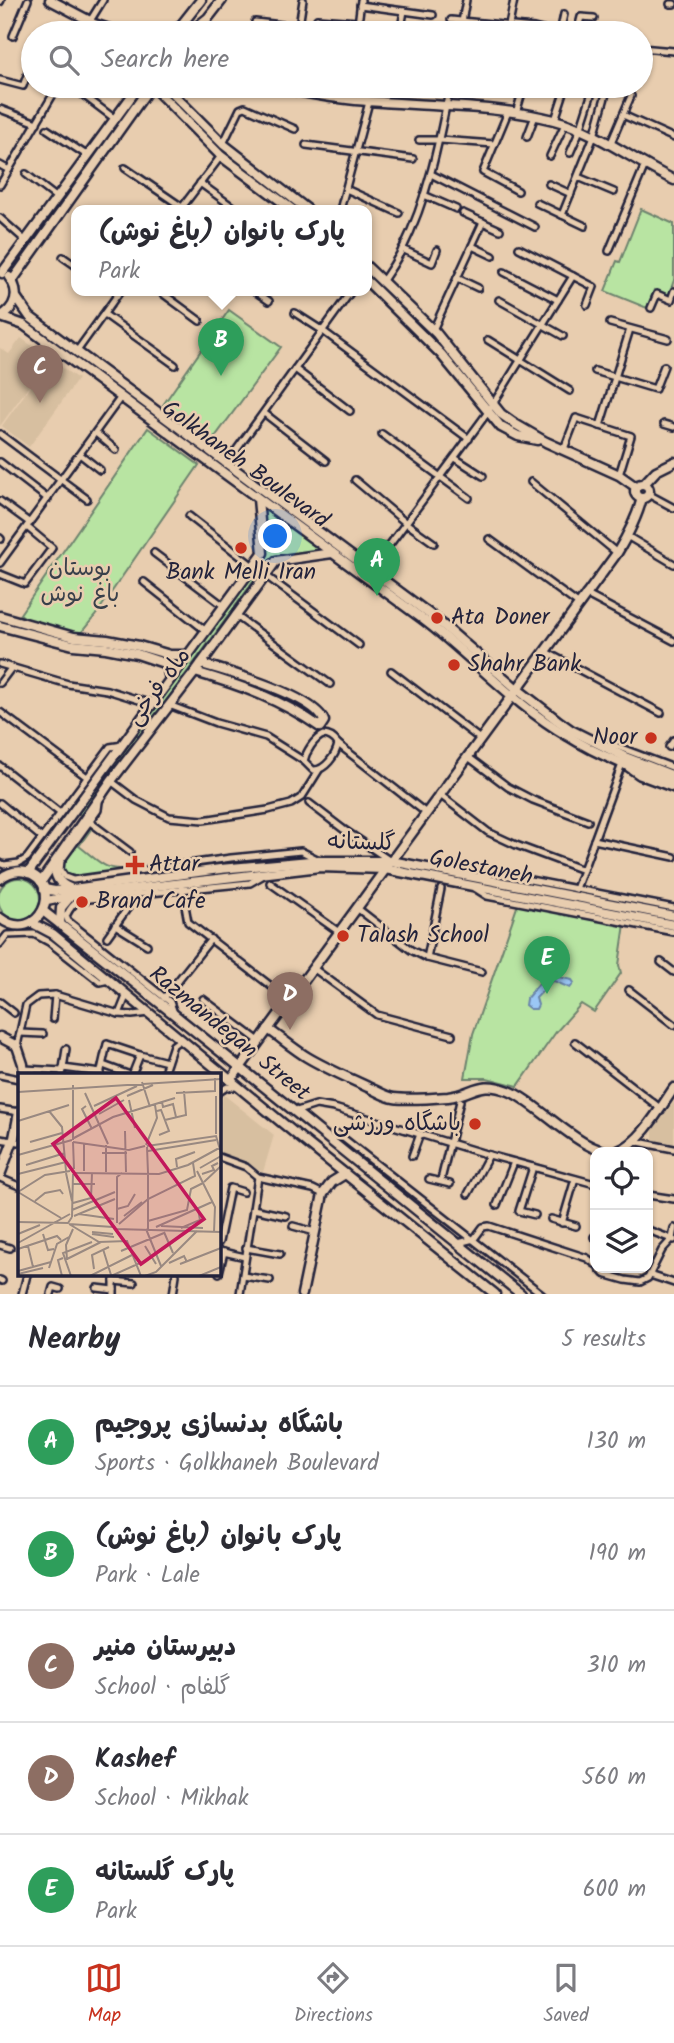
<!DOCTYPE html>
<html lang="en">
<head>
<meta charset="utf-8">
<style>
  :root { --surface:#fff; --page:#f2f2f3; --text:#2b2b33; --muted:#7c7c81; --line:#e1e1e2; --accent:#c8321e }
  body { margin:0; font-family:Kalam,"Playpen Sans Arabic",sans-serif; background:var(--page); color:var(--text) }
  .controls { position:absolute; right:21px; bottom:21px; display:grid; overflow:hidden; border-radius:14px; box-shadow:0 2px 5px #0004 }
  .controls button { width:63px; height:63px; display:grid; place-items:center; padding:0; border:0; border-bottom:2px solid var(--line); background:var(--surface); color:var(--text); font:35px sans-serif }
  .you { position:absolute; left:276px; top:537px; width:24px; height:24px; margin:-18px; border:5px solid #fff; border-radius:50%; background:#1a73e8; box-shadow:0 0 0 10px #1a73e833 }
  .badge { display:grid; place-items:center; width:46px; height:46px; border-radius:50%; background:var(--accent); color:#fff; font-size:23px; font-weight:700 }
  .pin { position:absolute; translate:-50% -58px; filter:drop-shadow(0 2px 4px #0008) }
  .pin::after { content:''; position:absolute; top:37px; width:24px; height:21px; background:inherit; clip-path:polygon(0 0,100% 0,50% 100%) }
  .popup { position:absolute; left:71px; top:205px; width:301px; height:91px; box-sizing:border-box; display:grid; place-content:center; border-radius:14px; background:var(--surface); filter:drop-shadow(0 2px 5px #0005); font-size:23px; white-space:nowrap; color:var(--muted) }
  .popup b { font-size:26px; color:var(--text) }
  .popup::after { content:''; position:absolute; left:50%; top:100%; margin-left:-14px; border:14px solid transparent; border-top-color:var(--surface) }
  .list { margin:0; padding:0; list-style:none }
  h2 { display:flex; justify-content:space-between; align-items:center; height:91px; margin:0; padding:0 28px; font-size:30px }
  h2 small { font-size:23px; font-weight:400; color:var(--muted) }
  .list li { display:grid; grid-template-columns:46px 1fr auto; gap:21px; align-items:center; box-sizing:border-box; height:112px; padding:0 28px; border-top:2px solid var(--line) }
  .list b { display:block; font-size:26px; white-space:nowrap }
  .list p { margin:0; font-size:23px; white-space:nowrap; color:var(--muted) }
  .list em { font-size:23px; font-style:normal; color:var(--muted) }
  .icon { flex:none; width:38px; height:38px; fill:none; stroke:currentColor; stroke-width:2; stroke-linecap:round; stroke-linejoin:round }
  .map { position:relative; flex:none; width:674px; height:1294px; overflow:hidden }
  .search { position:absolute; background:var(--surface); box-shadow:0 2px 5px #0004; left:21px; right:21px; top:21px; height:77px; display:flex; align-items:center; gap:18px; box-sizing:border-box; padding:0 24px; border-radius:38px; color:var(--muted); font-size:26px }
  .sheet { height:651px; background:var(--surface) }
  nav { display:flex; justify-content:space-around; align-items:center; box-sizing:border-box; height:98px; border-top:2px solid var(--line); background:var(--surface); font-size:19px; color:var(--muted) }
  nav a { display:grid; justify-items:center; gap:4px }
  nav .on { color:var(--accent) }
  .map>svg:first-child { display:block }
  .built { fill:#d7bfa0 }
  .green { fill:#b8e4a2; stroke:#6d836e; stroke-width:2 }
  .water { fill:#9bc7f5; stroke:#6b85ab; stroke-width:2 }
  .lines { fill:none; stroke-linecap:round; stroke-linejoin:round }
  .street-casing { stroke:#22223b; stroke-width:10 }
  .secondary-casing { stroke:#22223b; stroke-width:13 }
  .street { stroke:#e8cdaf; stroke-width:5 }
  .secondary { stroke:#e8cdaf; stroke-width:8 }
  .poi-dot { fill:#c8321e; stroke:#e8cdaf; stroke-width:2.5 }
  .labels { text-anchor:middle; dominant-baseline:central; stroke-width:5; stroke-linejoin:round; paint-order:stroke }
  .street-label { font-size:23px; fill:#22223b; stroke:#e8cdaf }
  .park-label { font-size:23px; fill:#383f4a; stroke:#e8cdaf }
  .poi-label { font-size:23px; fill:#22223b; stroke:#e8cdaf; text-anchor:start }
  .inset-road { fill:none; stroke:#998981; stroke-width:2 }
  .view { fill:#c2185b; fill-opacity:0.15; stroke:#c2185b; stroke-width:3.5 }
  .inset-edge { fill:none; stroke:#22223b; stroke-width:3.5 }
</style>
</head>
<body>
<div class="map">
<svg width="674" height="1294" viewBox="0 0 674 1294">
  <rect width="100%" height="100%" fill="#e8cdaf"/>
  <filter id="ink" filterUnits="userSpaceOnUse"><feTurbulence type="fractalNoise" baseFrequency=".0143" numOctaves="2"/><feDisplacementMap in="SourceGraphic" scale="14" xChannelSelector="R" yChannelSelector="G"/><feConvolveMatrix kernelMatrix="1 2 1 2 8 2 1 2 1" color-interpolation-filters="sRGB"/></filter>
  <g filter="url(#ink)">
    <!-- built -->
    <g class="built">
      <path d="M21 338 49 358 0 426V348L9 354Z"/>
      <path d="M50 359 78 379 29 447 2 426Z"/>
      <path d="M223 1094 274 1135 263 1172 219 1152V1111Z"/>
      <path d="M674 1102V1146L653 1141V1130Z"/>
    </g>
    <!-- green -->
    <g class="green">
      <path d="M641 209 674 224V280L669 295 654 290 647 308 605 291 617 261 620 262Z"/>
      <path d="M229 310 281 347 212 441 163 405Z"/>
      <path d="M148 428 199 465 95 616 81 633 35 625 20 614Z"/>
      <path d="M262 508 322 551 271 558 264 569 258 565 266 554Z"/>
      <path d="M255 572 258 575 82 816 78 813Z"/>
      <path d="M88 821 94 825 79 846C100 862 103 871 131 869L133 874 82 883H71L62 877 63 857Z"/>
      <circle cx="19" cy="899" r="21"/>
      <path d="M518 904 625 924 619 965 621 973 594 1012 581 1004 556 1032 518 1086 487 1078H465L473 1034Z"/>
    </g>
    <!-- water -->
    <path class="water" d="M551 969H554L559 977 572 980 574 983 570 988 554 981 551 982 536 998 538 1005 536 1009H530L525 1005 526 999Z"/>
    <g class="lines">
      <defs>
        <g id="street">
          <path d="M0 2 1 0"/>
          <path d="M670 4H674"/>
          <path d="M360 5 433 15"/>
          <path d="M317 19 358 22"/>
          <path d="M451 20 534 28 555 33"/>
          <path d="M93 22 126 33"/>
          <path d="M255 22 299 27"/>
          <path d="M509 25 514 0"/>
          <path d="M401 28 404 11"/>
          <path d="M88 33 90 21 103 0"/>
          <path d="M224 33 226 30 240 33"/>
          <path d="M298 33 303 0"/>
          <path d="M357 33 361 0"/>
          <path d="M460 33 466 0"/>
          <path d="M560 33 564 14"/>
          <path d="M577 33 581 17 594 18"/>
          <path d="M13 36 28 0"/>
          <path d="M641 48 674 51"/>
          <path d="M0 80 23 86 33 59"/>
          <path d="M41 86 54 92"/>
          <path d="M74 88 115 119"/>
          <path d="M348 99 350 86"/>
          <path d="M0 109 37 123"/>
          <path d="M508 112 483 172 518 191"/>
          <path d="M516 113 524 86"/>
          <path d="M623 115 674 138"/>
          <path d="M555 120 566 86"/>
          <path d="M47 129 88 156"/>
          <path d="M527 137 535 116"/>
          <path d="M419 140H440L494 144"/>
          <path d="M223 144 240 109 245 107 295 129"/>
          <path d="M306 145 413 159"/>
          <path d="M610 145 631 96"/>
          <path d="M570 153 580 130 594 86"/>
          <path d="M550 156 565 124"/>
          <path d="M0 165 9 170"/>
          <path d="M125 168 182 207"/>
          <path d="M26 174 57 198"/>
          <path d="M431 174 535 227"/>
          <path d="M578 177 614 192"/>
          <path d="M200 183 237 210"/>
          <path d="M549 184 571 194"/>
          <path d="M0 185 58 86"/>
          <path d="M346 189 399 213"/>
          <path d="M424 195 456 209"/>
          <path d="M537 203 585 226"/>
          <path d="M180 210 221 156"/>
          <path d="M340 210 369 102"/>
          <path d="M463 213 500 230"/>
          <path d="M562 215 594 136 608 87"/>
          <path d="M0 218 26 241"/>
          <path d="M472 246 493 256"/>
          <path d="M519 248 594 287 587 305"/>
          <path d="M402 249 432 263 437 250"/>
          <path d="M609 251 645 165"/>
          <path d="M63 257 76 266"/>
          <path d="M504 272 558 300"/>
          <path d="M457 278 478 288"/>
          <path d="M382 282C389 272 396 261 402 250 428 198 439 142 450 86"/>
          <path d="M158 290 200 321"/>
          <path d="M253 290 269 301"/>
          <path d="M499 300 563 336"/>
          <path d="M651 308 657 294 671 300 674 291"/>
          <path d="M295 313 323 331 469 439"/>
          <path d="M104 314 175 365"/>
          <path d="M610 323 668 339"/>
          <path d="M433 330 483 222"/>
          <path d="M488 340 570 391"/>
          <path d="M77 351 121 290"/>
          <path d="M295 369 350 411"/>
          <path d="M595 371 655 389 664 366"/>
          <path d="M264 413 326 461"/>
          <path d="M664 424 674 427"/>
          <path d="M600 426 630 329"/>
          <path d="M0 434 87 499"/>
          <path d="M97 434 116 450"/>
          <path d="M382 434 469 498"/>
          <path d="M564 449 576 418 631 436 619 475"/>
          <path d="M81 455 100 470"/>
          <path d="M455 458 483 476"/>
          <path d="M0 462 48 499"/>
          <path d="M227 463 352 290"/>
          <path d="M355 480 406 523 434 543"/>
          <path d="M531 482 617 553"/>
          <path d="M648 494 674 508"/>
          <path d="M0 501 30 523"/>
          <path d="M189 516 253 566"/>
          <path d="M627 536 674 564"/>
          <path d="M0 538 1 539"/>
          <path d="M489 539 578 604"/>
          <path d="M154 553 224 606"/>
          <path d="M0 563 121 397"/>
          <path d="M371 570 488 412 573 276"/>
          <path d="M0 574 25 584 52 548 27 527"/>
          <path d="M265 575 359 645"/>
          <path d="M144 582 206 631"/>
          <path d="M585 594 674 641"/>
          <path d="M235 615 330 684"/>
          <path d="M544 651 661 713"/>
          <path d="M0 664 68 684 107 690 152 704"/>
          <path d="M391 671 480 739"/>
          <path d="M0 683 12 667"/>
          <path d="M169 705 216 723 266 737 304 761"/>
          <path d="M0 712 87 777"/>
          <path d="M323 735C330 735 334 738 338 744 336 755 325 771 313 770L304 761C306 752 314 739 323 735Z"/>
          <path d="M338 744 426 813"/>
          <path d="M604 744 616 746 674 768"/>
          <path d="M669 747 674 740"/>
          <path d="M467 756 508 787 533 800 588 821"/>
          <path d="M0 766 60 813"/>
          <path d="M111 781 136 800 169 817 203 820 268 810 291 804 302 797 319 770"/>
          <path d="M439 794 488 832 516 845 583 870"/>
          <path d="M99 802 98 810 61 861 60 870 65 877 73 880 231 858 301 851 319 860"/>
          <path d="M0 803 42 838"/>
          <path d="M309 803 343 829 389 860"/>
          <path d="M90 822 130 852"/>
          <path d="M594 840 674 857"/>
          <path d="M0 863 4 865 19 863 27 858 110 747 123 745"/>
          <path d="M478 876 494 873 674 908"/>
          <path d="M270 883 339 932"/>
          <path d="M182 889 188 922 289 1000"/>
          <path d="M476 889 487 896 674 932"/>
          <path d="M576 889 622 764 639 776 674 789"/>
          <path d="M357 908 411 950 427 958 482 972"/>
          <path d="M115 925 147 945"/>
          <path d="M107 937 137 895"/>
          <path d="M0 944 7 935 34 934 49 942 100 982 109 980"/>
          <path d="M427 958 441 889"/>
          <path d="M661 962 674 972"/>
          <path d="M313 968 377 1015 452 1035"/>
          <path d="M629 990 674 1025"/>
          <path d="M164 998 211 939"/>
          <path d="M203 999 259 1041"/>
          <path d="M0 1002 14 1013"/>
          <path d="M174 1013 170 1002 68 921 66 916C70 908 73 904 80 900L250 883 262 876"/>
          <path d="M119 1014 127 994"/>
          <path d="M53 1019 55 995"/>
          <path d="M20 1033 43 1034"/>
          <path d="M575 1042 660 1108"/>
          <path d="M17 1046 26 1005 38 996 55 995 119 1014 132 1015 150 1013"/>
          <path d="M103 1065 130 1075"/>
          <path d="M63 1068 101 1073"/>
          <path d="M24 1069 63 1071"/>
          <path d="M0 1075 19 1079"/>
          <path d="M62 1075 66 1049"/>
          <path d="M100 1075 107 1044 140 1055"/>
          <path d="M132 1075 140 1055 167 1062"/>
          <path d="M163 1075 173 1045 181 1039"/>
          <path d="M219 1092 227 1087H239"/>
          <path d="M0 1109 19 1112"/>
          <path d="M294 1112 316 1105 334 1108 489 1155 595 1184"/>
          <path d="M338 1134 542 1294"/>
          <path d="M0 1139 19 1142"/>
          <path d="M633 1141 674 1149"/>
          <path d="M412 1156 420 1134"/>
          <path d="M219 1157 246 1167 258 1177 313 1189 323 1194"/>
          <path d="M533 1167 519 1211 535 1215"/>
          <path d="M0 1178 19 1186"/>
          <path d="M429 1179 450 1184"/>
          <path d="M441 1180 460 1101"/>
          <path d="M468 1194 489 1155"/>
          <path d="M648 1195 674 1199"/>
          <path d="M497 1205 514 1162"/>
          <path d="M253 1209 286 1216"/>
          <path d="M551 1219 576 1226"/>
          <path d="M562 1223 575 1179"/>
          <path d="M293 1226 315 1232"/>
          <path d="M648 1230 674 1240"/>
          <path d="M594 1237H595"/>
          <path d="M219 1242 230 1188 243 1192"/>
          <path d="M458 1243 474 1239 483 1227 489 1226 587 1258 595 1264"/>
          <path d="M0 1245 10 1248"/>
          <path d="M246 1248 280 1254"/>
          <path d="M219 1251 245 1257"/>
          <path d="M599 1268 604 1274 625 1280 640 1282 648 1278 662 1250 672 1239 674 1228"/>
          <path d="M219 1273 224 1252"/>
          <path d="M114 1275V1294"/>
          <path d="M650 1275 674 1283"/>
          <path d="M243 1276 270 1280"/>
          <path d="M0 1280 2 1281"/>
          <path d="M114 1281 134 1283"/>
          <path d="M97 1288 114 1290"/>
          <path d="M22 1294 27 1275"/>
          <path d="M51 1294 53 1287 60 1289"/>
          <path d="M173 1294 176 1275"/>
          <path d="M240 1294 258 1177"/>
        </g>
        <g id="secondary">
          <path d="M50 0 90 21 101 33"/>
          <path d="M175 33 201 0"/>
          <path d="M194 33V29L208 18 222 0"/>
          <path d="M165 86 223 144 308 210"/>
          <path d="M278 86C368 112 464 97 554 120 597 131 634 161 674 180"/>
          <path d="M153 87 221 156 293 210"/>
          <path d="M366 266 436 333 501 414 515 424 546 442 619 475 636 487"/>
          <path d="M2 273 139 86"/>
          <path d="M366 280 441 354 501 427 518 436 537 440"/>
          <path d="M12 281 150 87"/>
          <path d="M16 297 30 317 436 619 517 689 557 720 571 730 625 757 674 776"/>
          <path d="M0 317C16 308 21 292 9 277"/>
          <path d="M1 317 24 325C157 424 290 522 424 620 473 657 514 705 568 736 601 757 638 770 674 783"/>
          <circle cx="642" cy="491" r="7"/>
          <path d="M644 484 656 471 674 462"/>
          <path d="M0 616 74 637 107 640 139 646 170 655H188"/>
          <path d="M0 626 73 645 106 648 137 654 164 663 168 670 170 679"/>
          <path d="M195 672C240 685 282 700 320 727L324 721C315 696 226 671 201 664"/>
          <path d="M55 863C54 875 58 884 70 888"/>
          <path d="M28 873 263 553 258 499"/>
          <path d="M0 879C7 873 16 870 26 872 67 884 38 947 0 918"/>
          <path d="M41 882 111 781 195 672 276 561 332 553"/>
          <path d="M44 889 55 891 73 889 220 869 310 861H391L674 916"/>
          <path d="M47 901 71 896 320 867 385 869 674 925"/>
          <path d="M43 911C205 1036 361 1167 521 1294"/>
          <path d="M32 923 53 934 303 1140 495 1294"/>
          <path d="M60 924 61 908 71 896"/>
          <path d="M268 1029C281 1038 294 1049 307 1057 327 1069 349 1078 370 1088 377 1091 386 1097 394 1098 407 1100 435 1098 448 1097 474 1094 478 1079 509 1091 538 1102 587 1160 618 1151 640 1144 661 1107 674 1088"/>
          <path d="M0 1037 17 1046 23 1064 24 1075"/>
          <path d="M231 1080 617 553C628 535 637 518 642 498"/>
          <path d="M0 1175 14 1138 19 1112"/>
          <path d="M302 1294 323 1194 332 1182 345 1174"/>
        </g>
      </defs>
      <!-- street casing -->
      <use href="#street" class="street-casing"/>
      <!-- secondary casing -->
      <use href="#secondary" class="secondary-casing"/>
      <!-- street -->
      <use href="#street" class="street"/>
      <!-- secondary -->
      <use href="#secondary" class="secondary"/>
    </g>
  </g>
  <!-- markers -->
  <g class="poi-dot">
    <circle cx="241" cy="548" r="7"/>
    <circle cx="437" cy="618" r="7"/>
    <circle cx="454" cy="665" r="7"/>
    <circle cx="651" cy="738" r="7"/>
    <path d="M131.5 854.5h7v7h7v7h-7v7h-7v-7h-7v-7h7z"/>
    <circle cx="82" cy="902" r="7"/>
    <circle cx="343" cy="936" r="7"/>
    <circle cx="475" cy="1124" r="7"/>
  </g>
  <g class="labels">
    <!-- street labels -->
    <g class="street-label">
      <text transform="translate(245 465) rotate(36)">Golkhaneh Boulevard</text>
      <text transform="translate(159 687) rotate(-53)">ماه فرخی</text>
      <text transform="translate(361 843) rotate(2)">گلستانه</text>
      <text transform="translate(481 868) rotate(11)">Golestaneh</text>
      <text transform="translate(229 1034) rotate(39)">Razmandegan Street</text>
    </g>
    <!-- park labels -->
    <g class="park-label">
      <text x="80" y="569">بوستان<tspan x="80" dy="26">باغ نوش</tspan></text>
    </g>
    <!-- poi labels -->
    <g class="poi-label">
      <text x="241" y="573" text-anchor="middle">Bank Melli Iran</text>
      <text x="451" y="618">Ata Doner</text>
      <text x="468" y="665">Shahr Bank</text>
      <text x="637" y="738" text-anchor="end">Noor</text>
      <text x="149" y="865">Attar</text>
      <text x="96" y="902">Brand Cafe</text>
      <text x="357" y="936">Talash School</text>
      <text x="461" y="1124" text-anchor="end">باشگاه ورزشی</text>
    </g>
  </g>
  <!-- overview -->
  <g transform="translate(18 1073)">
    <rect width="203" height="203" fill="#e8cdaf"/>
    <path class="inset-road" d="M124 9 132 34M55 12V67M0 19 203 6M67 20 90 71M158 20 197 18V5M109 23 135 12M111 27 117 55M144 29 145 34 155 31 158 44M68 33 64 36 74 56M76 33 119 13M31 38 44 54 48 98M139 38 143 37 151 58 141 62M81 41 106 27M147 47 168 42 166 18M0 48 51 32M107 58 108 99M198 61V23M56 65 95 44 157 25M12 69 44 60M55 69 111 77 127 73M55 69 56 96M88 72V99M128 72 139 45 137 32M129 73 198 63 203 80M129 74 130 100M130 78 198 67M84 80H109M0 82 54 67M8 92 47 80M159 94 158 86 177 79M182 95 203 83M66 98V70M179 98 197 134 196 159M48 100 54 128M57 100 141 101 170 92 203 74M0 101 48 89M184 101 196 97 194 93 200 90M186 109 203 93M55 111H77M0 119 27 102 52 98M0 119 43 145M17 128 27 120 42 117 45 121M55 130 73 125 74 100M99 136 110 133 117 121M54 137 97 119M61 141 96 146M56 143 97 126M106 143 124 129M54 144 55 101M130 148 169 137 173 116 185 110M0 149 50 150 54 144M99 150V104L104 100M51 151 81 169 109 168 123 203M51 151 95 154M101 151 130 126 177 103 175 90M95 152 98 156 203 159M143 153 185 155M138 154 194 129M163 155 182 147 180 136M128 156 143 193M130 156V102M74 159 95 161M146 159 155 180M0 161 22 152M25 161 30 177 36 176M74 161 96 164M0 170 52 141M10 173 15 194M127 173 138 191M0 176 39 163 43 167M85 176 93 202M103 178 146 160M49 186 83 169M49 187 48 172 55 156M151 190 166 183 169 189M162 191 203 175M31 195 39 171 51 164M76 196 74 182 91 174M0 198 33 189M0 201 25 195M44 203 40 187 45 185M53 203 45 180 74 169M72 203 114 182M93 203 122 190M127 203 138 199 179 158M181 203 203 194"/>
    <path class="view" d="M98 25 186 146 123 191 35 71Z"/>
    <rect width="203" height="203" class="inset-edge"/>
  </g>
</svg>
<div class="controls">
<button><svg class="icon" aria-label="locate" viewBox="0 0 24 24"><circle cx="12" cy="12" r="6"/><path d="M12 2v4M12 18v4M2 12h4M18 12h4"/></svg></button>
<button><svg class="icon" aria-label="layers" viewBox="0 0 24 24"><path d="M12 4l9 5-9 5-9-5zM3 14l9 5 9-5"/></svg></button>
</div>
<div class="you"></div>
<div class="pin badge" style="left:377px;top:596px;background:#2e9e5b">A</div>
<div class="pin badge" style="left:221px;top:376px;background:#2e9e5b">B</div>
<div class="popup"><b>پارک بانوان (باغ نوش)</b>Park</div>
<div class="pin badge" style="left:40px;top:403px;background:#8d6e63">C</div>
<div class="pin badge" style="left:290px;top:1030px;background:#8d6e63">D</div>
<div class="pin badge" style="left:547px;top:994px;background:#2e9e5b">E</div>
<div class="search"><svg class="icon" aria-label="search" viewBox="0 0 24 24"><circle cx="10" cy="10" r="6"/><path d="M15 15l6 6"/></svg>Search here</div>
</div>
<section class="sheet">
<h2>Nearby<small>5 results</small></h2>
<ul class="list">
<li><span class="badge" style="background:#2e9e5b">A</span><div><b>باشگاه بدنسازی پروجیم</b><p>Sports · Golkhaneh Boulevard</p></div><em>130 m</em></li>
<li><span class="badge" style="background:#2e9e5b">B</span><div><b>پارک بانوان (باغ نوش)</b><p>Park · Lale</p></div><em>190 m</em></li>
<li><span class="badge" style="background:#8d6e63">C</span><div><b>دبیرستان منیر</b><p>School · گلفام</p></div><em>310 m</em></li>
<li><span class="badge" style="background:#8d6e63">D</span><div><b>Kashef</b><p>School · Mikhak</p></div><em>560 m</em></li>
<li><span class="badge" style="background:#2e9e5b">E</span><div><b>پارک گلستانه</b><p>Park</p></div><em>600 m</em></li>
</ul>
</section>
<nav>
<a class="on"><svg class="icon" aria-label="map" viewBox="0 0 24 24"><path d="M3 6l6-2 6 2 6-2v14l-6 2-6-2-6 2zM9 4v14M15 6v14"/></svg>Map</a>
<a><svg class="icon" aria-label="directions" viewBox="0 0 24 24"><path d="M12 3l9 9-9 9-9-9zM9 14v-3h6M13 9l2 2-2 2"/></svg>Directions</a>
<a><svg class="icon" aria-label="saved" viewBox="0 0 24 24"><path d="M7 4h10v16l-5-4-5 4z"/></svg>Saved</a>
</nav>
</body>
</html>
